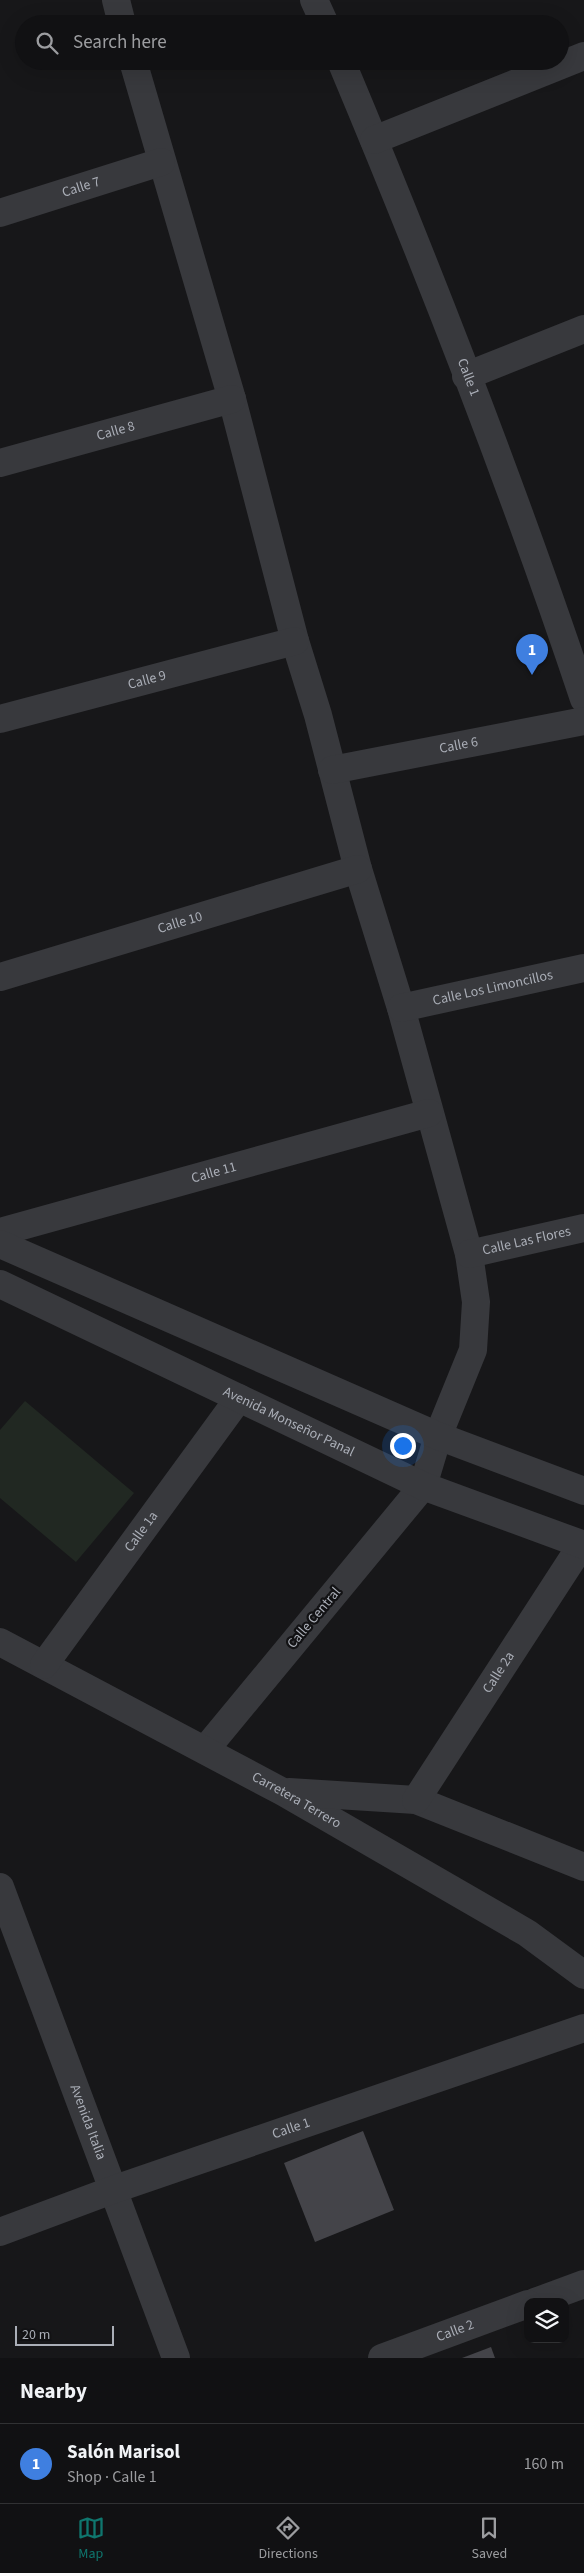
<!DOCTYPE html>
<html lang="en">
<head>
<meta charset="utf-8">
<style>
  :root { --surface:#111113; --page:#1e1f21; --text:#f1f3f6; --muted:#9c9da0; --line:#303133; --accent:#0f766e }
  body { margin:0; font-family:"Source Sans 3",sans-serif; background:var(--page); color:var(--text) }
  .controls { position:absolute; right:15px; bottom:15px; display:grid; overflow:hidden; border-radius:10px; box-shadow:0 5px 20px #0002 }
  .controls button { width:45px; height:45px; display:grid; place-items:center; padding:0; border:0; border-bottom:1px solid var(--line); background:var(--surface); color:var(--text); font:25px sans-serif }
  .scale { position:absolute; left:15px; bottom:12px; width:99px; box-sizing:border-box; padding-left:5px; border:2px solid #aaaeb7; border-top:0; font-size:14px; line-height:18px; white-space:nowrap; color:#aaaeb7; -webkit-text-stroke:4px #121214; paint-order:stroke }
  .you { position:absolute; left:402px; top:1445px; width:18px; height:18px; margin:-12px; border:4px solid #fff; border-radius:50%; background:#1a73e8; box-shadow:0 0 0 8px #1a73e833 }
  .badge { display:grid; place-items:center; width:32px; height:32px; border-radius:50%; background:var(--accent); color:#fff; font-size:16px; font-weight:700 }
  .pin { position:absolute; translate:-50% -41px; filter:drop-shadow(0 1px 2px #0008) }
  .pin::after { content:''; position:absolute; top:26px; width:18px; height:15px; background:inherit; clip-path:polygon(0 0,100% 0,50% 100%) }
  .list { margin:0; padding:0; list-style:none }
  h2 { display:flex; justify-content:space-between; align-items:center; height:65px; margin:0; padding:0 20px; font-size:21px }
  h2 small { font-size:16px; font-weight:400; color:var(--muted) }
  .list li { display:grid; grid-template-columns:32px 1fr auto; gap:15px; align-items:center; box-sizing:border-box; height:80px; padding:0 20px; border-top:1px solid var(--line) }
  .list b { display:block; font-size:19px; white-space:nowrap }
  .list p { margin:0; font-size:16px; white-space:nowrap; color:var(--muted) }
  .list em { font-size:16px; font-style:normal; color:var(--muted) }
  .icon { flex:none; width:28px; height:28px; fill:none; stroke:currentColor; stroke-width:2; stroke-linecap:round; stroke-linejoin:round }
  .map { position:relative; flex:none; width:584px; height:2358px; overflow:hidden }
  .search { position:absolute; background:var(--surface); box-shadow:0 5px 20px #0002; left:15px; right:15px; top:15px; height:55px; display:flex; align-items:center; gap:12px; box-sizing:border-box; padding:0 18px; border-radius:28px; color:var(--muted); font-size:19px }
  .sheet { height:145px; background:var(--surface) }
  nav { display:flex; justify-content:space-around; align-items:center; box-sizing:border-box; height:70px; border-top:1px solid var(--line); background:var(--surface); font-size:14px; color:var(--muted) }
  nav a { display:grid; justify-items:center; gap:2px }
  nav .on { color:var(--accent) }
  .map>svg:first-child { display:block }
  .green { fill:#212822 }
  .building { fill:#444449 }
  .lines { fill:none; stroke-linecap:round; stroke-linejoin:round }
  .minor { stroke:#38393d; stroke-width:28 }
  .tertiary { stroke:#38393d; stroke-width:28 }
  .labels { text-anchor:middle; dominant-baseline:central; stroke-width:4.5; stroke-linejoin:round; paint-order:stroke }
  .street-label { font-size:14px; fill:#aaaeb7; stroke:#121214 }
</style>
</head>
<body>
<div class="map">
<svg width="584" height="2358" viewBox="0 0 584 2358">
  <rect width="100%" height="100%" fill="#171719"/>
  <!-- green -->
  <path class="green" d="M25 1401 134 1493 76 1562 0 1498V1430Z"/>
  <!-- building -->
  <g class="building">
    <path d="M363 2131 394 2210 315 2242 284 2163Z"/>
    <path d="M491 2347 495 2358H462Z"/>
  </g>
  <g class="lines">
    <!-- minor -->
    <g class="minor">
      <path d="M116 0 122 24"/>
      <path d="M314 0 325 24"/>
      <path d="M133 61 232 399 295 641 318 715 358 869 401 1008 469 1254 476 1302 473 1350 438 1436 423 1486 205 1750"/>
      <path id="s1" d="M341 61C429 271 512 484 584 699"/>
      <path d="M374 140 584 56"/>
      <path id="s2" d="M0 213 161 162"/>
      <path d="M466 376 584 329"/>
      <path id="s3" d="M0 463 232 399"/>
      <path id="s4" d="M0 719 295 641"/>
      <path id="s5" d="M332 770 584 721"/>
      <path id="s6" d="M0 977 358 869"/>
      <path id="s7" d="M401 1008 584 968"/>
      <path id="s8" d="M0 1232 429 1113"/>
      <path id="s9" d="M469 1254 584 1228"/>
      <path id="s10" d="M0 1642 283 1792 527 1933 584 1975"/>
      <path id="s11" d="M44 1665 239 1398"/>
      <path d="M289 1792 416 1800 584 1867"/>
      <path id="s12" d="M416 1800 582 1544"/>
      <path id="s13" d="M0 1887 176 2358"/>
      <path id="s14" d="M0 2232 115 2189 584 2028"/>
      <path d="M535 2302 584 2284"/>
      <path id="s15" d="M382 2358 528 2304"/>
    </g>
    <!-- tertiary -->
    <g class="tertiary">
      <path d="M0 1244 438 1436 584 1491"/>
      <path id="s16" d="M0 1284 423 1486 584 1545"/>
    </g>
  </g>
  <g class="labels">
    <!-- street labels -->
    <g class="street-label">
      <text stroke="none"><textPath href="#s2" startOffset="85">Calle 7</textPath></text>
      <text stroke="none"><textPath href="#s1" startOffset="341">Calle 1</textPath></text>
      <text stroke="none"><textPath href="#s3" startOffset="120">Calle 8</textPath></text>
      <text stroke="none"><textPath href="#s4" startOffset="152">Calle 9</textPath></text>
      <text stroke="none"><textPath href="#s5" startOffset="129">Calle 6</textPath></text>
      <text stroke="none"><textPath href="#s6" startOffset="188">Calle 10</textPath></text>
      <text stroke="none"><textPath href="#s7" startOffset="94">Calle Los Limoncillos</textPath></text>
      <text stroke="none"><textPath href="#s8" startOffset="222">Calle 11</textPath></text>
      <text stroke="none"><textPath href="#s9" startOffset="59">Calle Las Flores</textPath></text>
      <text stroke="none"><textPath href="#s16" startOffset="320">Avenida Monseñor Panal</textPath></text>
      <text stroke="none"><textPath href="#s11" startOffset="165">Calle 1a</textPath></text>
      <text transform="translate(314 1618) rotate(-50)">Calle Central</text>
      <text stroke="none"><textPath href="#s12" startOffset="152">Calle 2a</textPath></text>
      <text stroke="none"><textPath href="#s10" startOffset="336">Carretera Terrero</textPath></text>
      <text stroke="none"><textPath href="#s13" startOffset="251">Avenida Italia</textPath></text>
      <text stroke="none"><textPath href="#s14" startOffset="309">Calle 1</textPath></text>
      <text stroke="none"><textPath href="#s15" startOffset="78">Calle 2</textPath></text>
    </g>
  </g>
</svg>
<div class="controls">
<button><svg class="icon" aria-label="layers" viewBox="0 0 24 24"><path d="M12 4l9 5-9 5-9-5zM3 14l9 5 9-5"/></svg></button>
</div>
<div class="scale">20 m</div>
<div class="you"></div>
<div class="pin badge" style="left:532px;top:675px;background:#3f7fe0">1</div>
<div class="search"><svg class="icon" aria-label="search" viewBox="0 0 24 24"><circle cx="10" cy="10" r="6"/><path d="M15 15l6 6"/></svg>Search here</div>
</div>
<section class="sheet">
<h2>Nearby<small></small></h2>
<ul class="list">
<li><span class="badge" style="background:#3f7fe0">1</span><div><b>Salón Marisol</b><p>Shop · Calle 1</p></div><em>160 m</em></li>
</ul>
</section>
<nav>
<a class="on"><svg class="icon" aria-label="map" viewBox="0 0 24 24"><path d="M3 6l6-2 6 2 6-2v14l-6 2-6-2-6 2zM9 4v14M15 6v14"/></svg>Map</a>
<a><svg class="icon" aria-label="directions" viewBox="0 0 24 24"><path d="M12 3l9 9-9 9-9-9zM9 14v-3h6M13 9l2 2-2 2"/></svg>Directions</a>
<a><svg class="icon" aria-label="saved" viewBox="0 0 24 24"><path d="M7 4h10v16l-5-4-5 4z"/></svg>Saved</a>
</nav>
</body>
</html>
